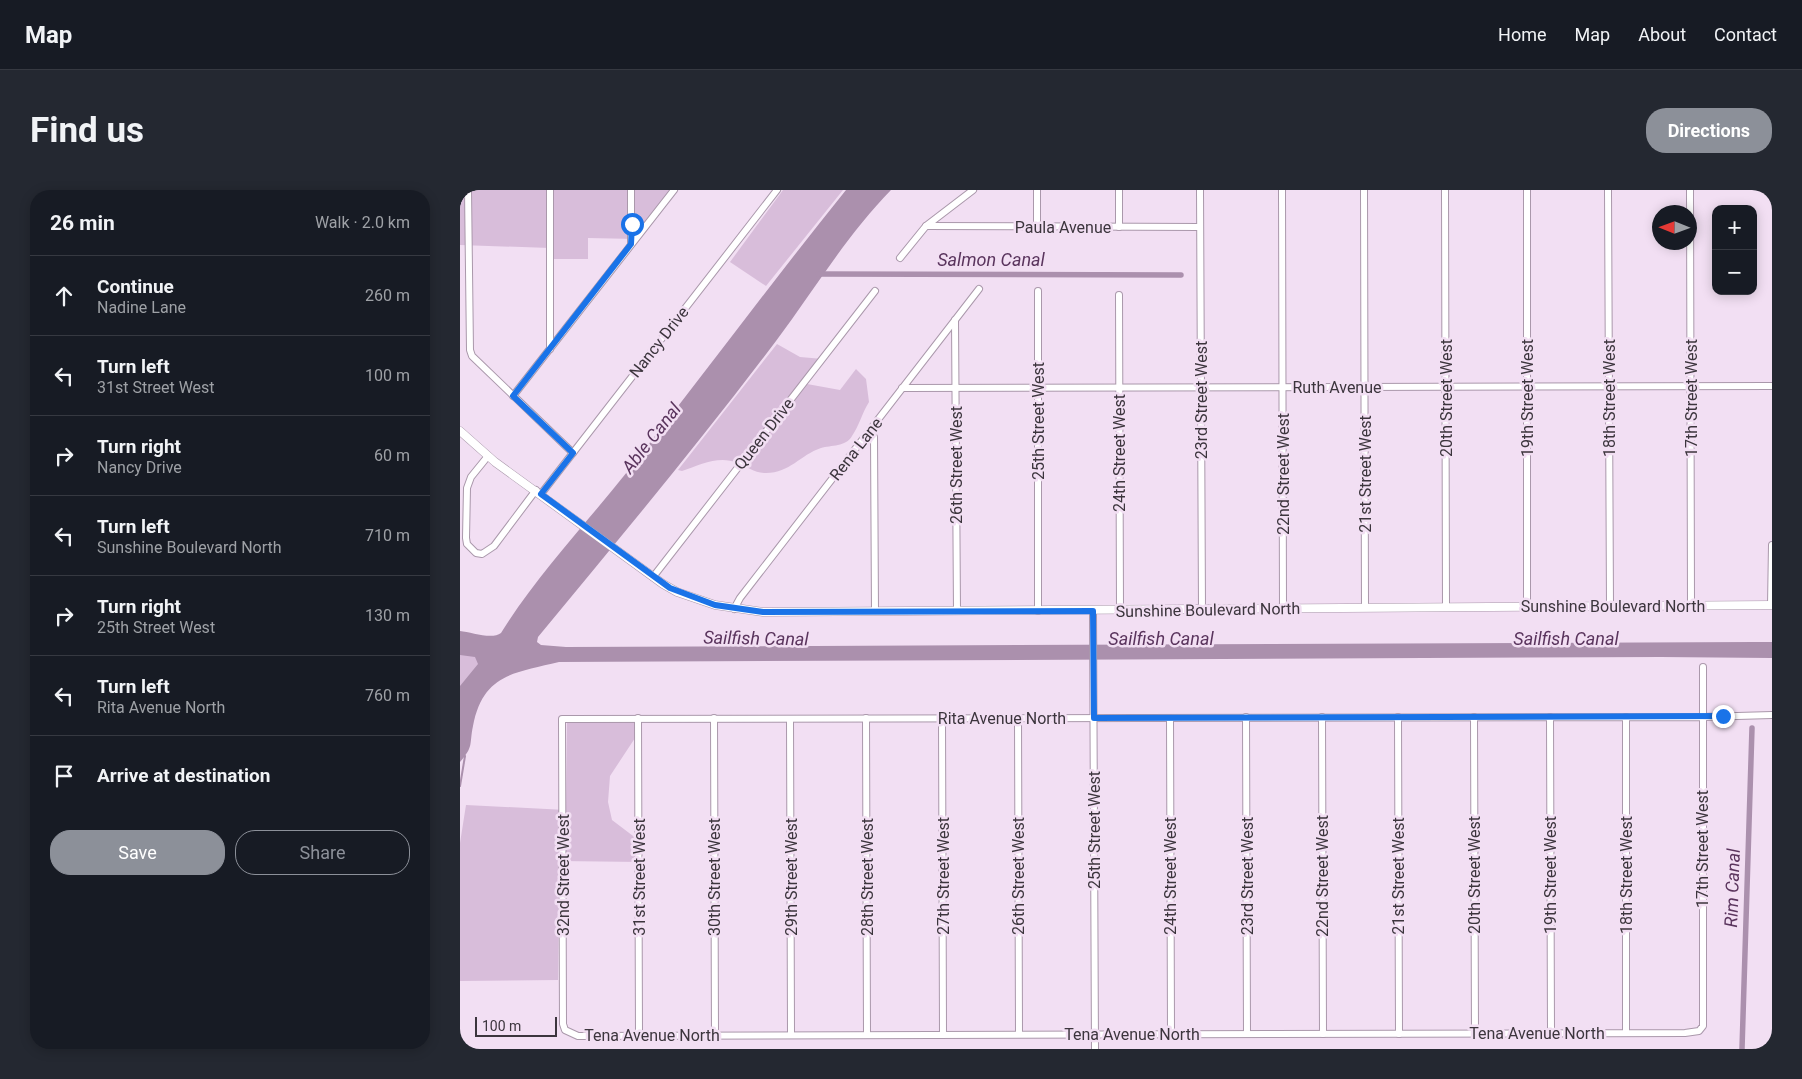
<!DOCTYPE html>
<html lang="en">
<head>
<meta charset="utf-8">
<style>
  :root { --surface:#171b24; --page:#242831; --text:#f1f3f6; --muted:#9ea1a6; --line:#363941; --accent:#8c9099 }
  body { margin:0; font-family:Roboto,sans-serif; background:var(--page); color:var(--text) }
  .controls { position:absolute; right:15px; top:15px; display:grid; overflow:hidden; border-radius:10px; box-shadow:0 2px 12px #0003 }
  .controls button { width:45px; height:45px; display:grid; place-items:center; padding:0; border:0; border-bottom:1px solid var(--line); background:var(--surface); color:var(--text); font:25px sans-serif }
  .compass { position:absolute; left:1192px; top:15px; width:45px; height:45px; border-radius:50%; background:var(--surface); box-shadow:0 2px 12px #0003; rotate:271deg }
  .scale { position:absolute; left:15px; bottom:12px; width:82px; box-sizing:border-box; padding-left:5px; border:2px solid #3c353d; border-top:0; font-size:14px; line-height:18px; white-space:nowrap; color:#3c353d; -webkit-text-stroke:4px #f2dff3; paint-order:stroke }
  .stop { position:absolute; width:15px; height:15px; margin:-11px; border:4px solid #1a73e8; border-radius:50%; background:#fff }
  .stop.end { background:#1a73e8; border-color:#fff; box-shadow:0 1px 5px #0008 }
  .list { margin:0; padding:0; list-style:none }
  h2 { display:flex; justify-content:space-between; align-items:center; height:65px; margin:0; padding:0 20px; font-size:21px }
  h2 small { font-size:16px; font-weight:400; color:var(--muted) }
  .list li { display:grid; grid-template-columns:32px 1fr auto; gap:15px; align-items:center; box-sizing:border-box; height:80px; padding:0 20px; border-top:1px solid var(--line) }
  .list b { display:block; font-size:19px; white-space:nowrap }
  .list p { margin:0; font-size:16px; white-space:nowrap; color:var(--muted) }
  .list em { font-size:16px; font-style:normal; color:var(--muted) }
  .actions { display:flex; gap:10px; padding:15px 20px }
  .actions a { flex:1; padding:11px 0; border:1px solid var(--accent); border-radius:20px; text-align:center; font-size:18px; color:var(--accent) }
  .actions .main { background:var(--accent); color:#fff }
  .icon { flex:none; width:28px; height:28px; fill:none; stroke:currentColor; stroke-width:2; stroke-linecap:round; stroke-linejoin:round }
  .map { position:relative; flex:none; width:1312px; height:859px; overflow:hidden; border-radius:20px }
  header { display:flex; align-items:center; gap:30px; box-sizing:border-box; height:70px; padding:0 25px; background:var(--surface); border-bottom:1px solid var(--line) }
  header strong { font-size:24px }
  nav { display:flex; gap:28px; margin-inline-start:auto; font-size:18px }
  .intro { display:flex; align-items:center; justify-content:space-between; box-sizing:border-box; height:120px; padding:0 30px }
  h1 { margin:0; font-size:35px }
  .button { padding:12px 22px; border-radius:20px; background:var(--accent); color:#fff; font-size:18px; font-weight:700 }
  main { display:flex; gap:30px; padding:0 30px }
  aside { flex:1; background:var(--surface); border-radius:20px; box-shadow:0 2px 12px #0003 }
  .map>svg:first-child { display:block }
  .green { fill:#d8bdda }
  .water { fill:#ab90ad }
  .lines { fill:none; stroke-linecap:round; stroke-linejoin:round }
  .stream { stroke:#ab90ad; stroke-width:2 }
  .canal { stroke:#ab90ad; stroke-width:5.5 }
  .minor-casing { stroke:#aa98ab; stroke-width:8 }
  .tertiary-casing { stroke:#aa98ab; stroke-width:9 }
  .minor { stroke:#fff; stroke-width:6 }
  .tertiary { stroke:#fff; stroke-width:8 }
  .route { stroke:#1a73e8; stroke-width:6 }
  .labels { text-anchor:middle; dominant-baseline:central; stroke-width:5; stroke-linejoin:round; paint-order:stroke }
  .street-label { font-size:16px; fill:#3c353d; stroke:#f2dff3 }
  .water-label { font-size:18px; font-style:italic; fill:#5a345d; stroke:#f2dff3 }
</style>
</head>
<body>
<header>
<strong>Map</strong>
<nav><a>Home</a><a>Map</a><a>About</a><a>Contact</a></nav>
</header>
<div class="intro"><h1>Find us</h1><a class="button">Directions</a></div>
<main>
<aside>
<h2>26 min<small>Walk · 2.0 km</small></h2>
<ul class="list">
<li><svg class="icon" aria-label="ahead" viewBox="0 0 24 24"><path d="M12 20V5M6 11l6-6 6 6"/></svg><div><b>Continue</b><p>Nadine Lane</p></div><em>260 m</em></li>
<li><svg class="icon" aria-label="left" viewBox="0 0 24 24"><path d="M17 20v-9H6M10 6l-5 5 5 5"/></svg><div><b>Turn left</b><p>31st Street West</p></div><em>100 m</em></li>
<li><svg class="icon" aria-label="right" viewBox="0 0 24 24"><path d="M7 20v-9h11M14 6l5 5-5 5"/></svg><div><b>Turn right</b><p>Nancy Drive</p></div><em>60 m</em></li>
<li><svg class="icon" aria-label="left" viewBox="0 0 24 24"><path d="M17 20v-9H6M10 6l-5 5 5 5"/></svg><div><b>Turn left</b><p>Sunshine Boulevard North</p></div><em>710 m</em></li>
<li><svg class="icon" aria-label="right" viewBox="0 0 24 24"><path d="M7 20v-9h11M14 6l5 5-5 5"/></svg><div><b>Turn right</b><p>25th Street West</p></div><em>130 m</em></li>
<li><svg class="icon" aria-label="left" viewBox="0 0 24 24"><path d="M17 20v-9H6M10 6l-5 5 5 5"/></svg><div><b>Turn left</b><p>Rita Avenue North</p></div><em>760 m</em></li>
<li><svg class="icon" aria-label="arrive" viewBox="0 0 24 24"><path d="M6 21V4h12l-3 4 3 4H6"/></svg><div><b>Arrive at destination</b></div></li>
</ul>
<div class="actions"><a class="main">Save</a><a>Share</a></div>
</aside>
<div class="map">
<svg width="1312" height="859" viewBox="0 0 1312 859">
  <rect width="100%" height="100%" fill="#f2dff3"/>
  <!-- green -->
  <g class="green">
    <path d="M0 0H212L176 49 128 48V69H94L90 58 0 55Z"/>
    <path d="M323 0H383L306 96 270 72Z"/>
    <path d="M317 154 340 167 363 169 347 194 380 200 396 179 406 189 409 212C402 223 399 236 392 246 386 257 371 255 361 258 340 265 330 283 306 283 295 283 287 277 277 273 259 265 240 275 222 281L218 280Z"/>
    <path d="M0 462 42 466 0 539Z"/>
    <path d="M167 528H179L177 545 150 586 148 612 152 630 181 652V672L99 671 98 790 0 791V653L6 615 106 620 107 533Z"/>
  </g>
  <!-- water -->
  <path class="water" d="M386 0H431C387 45 354 100 316 151 240 252 159 349 78 447L77 452 81 455 106 457 1294 452H1312V468L1201 467 99 472C54 483 23 484 13 536 9 555 14 556 0 572V496L18 474 15 467 0 465V441C11 442 32 450 41 443 77 385 125 335 167 282 241 188 311 93 386 0Z"/>
  <g class="lines">
    <!-- stream -->
    <path class="stream" d="M0 596 5 566"/>
    <!-- canal -->
    <g class="canal">
      <path d="M358 84 721 85"/>
      <path d="M1282 859 1292 538"/>
    </g>
    <defs>
      <g id="minor">
        <path d="M8 0 10 160 12 166 113 263"/>
        <path d="M90 0V159"/>
        <path d="M171 0V54"/>
        <path d="M659 0V37"/>
        <path d="M740 0 742 420"/>
        <path d="M822 0 823 419"/>
        <path d="M904 0 905 418"/>
        <path d="M985 0 986 417"/>
        <path d="M1067 0V416"/>
        <path d="M1148 0 1150 416"/>
        <path d="M1230 0 1231 416"/>
        <path d="M466 36 740 37"/>
        <path d="M577 37V0"/>
        <path d="M440 68 466 36 513 0"/>
        <path d="M578 101V421"/>
        <path d="M659 105 660 421"/>
        <path d="M495 130 497 421"/>
        <path d="M442 198 1312 196"/>
        <path d="M53 206 214 0"/>
        <path d="M410 240 414 247 415 421"/>
        <path d="M28 266 11 287 7 298 6 348 7 354 16 363 22 364 34 356 76 300"/>
        <path d="M81 304 317 0"/>
        <path d="M193 387 415 101"/>
        <path d="M1311 415 1312 355"/>
        <path d="M274 419 280 408 519 99"/>
        <path d="M633 421 635 859"/>
        <path d="M1243 477V836L1239 841 1225 843 118 846 105 840 103 834 102 529 1242 527 1312 525"/>
        <path d="M786 527 787 844"/>
        <path d="M862 527 863 844"/>
        <path d="M938 527 939 844"/>
        <path d="M1014 527 1015 844"/>
        <path d="M1090 527 1091 843"/>
        <path d="M1166 527V843"/>
        <path d="M178 528 179 846"/>
        <path d="M254 528 255 845"/>
        <path d="M406 528 407 845"/>
        <path d="M482 528 483 844"/>
        <path d="M558 528 559 844"/>
        <path d="M710 528 711 844"/>
        <path d="M330 529 331 845"/>
      </g>
      <path id="tertiary" d="M0 241 35 272 203 394 217 402 255 415 303 422 1312 415"/>
    </defs>
    <!-- minor casing -->
    <use href="#minor" class="minor-casing"/>
    <!-- tertiary casing -->
    <use href="#tertiary" class="tertiary-casing"/>
    <!-- minor -->
    <use href="#minor" class="minor"/>
    <!-- tertiary -->
    <use href="#tertiary" class="tertiary"/>
  </g>
  <g class="lines">
    <!-- route -->
    <path class="route" d="M172 34 171 54 53 206 113 263 81 304 210 398 255 415 303 422 633 421 634 528 1263 526"/>
  </g>
  <g class="labels">
    <!-- street labels -->
    <g class="street-label">
      <text x="603" y="37">Paula Avenue</text>
      <text transform="translate(199 152) rotate(-52)">Nancy Drive</text>
      <text x="877" y="197">Ruth Avenue</text>
      <text transform="translate(986 208) rotate(-90)">20th Street West</text>
      <text transform="translate(1067 208) rotate(-90)">19th Street West</text>
      <text transform="translate(1149 208) rotate(-90)">18th Street West</text>
      <text transform="translate(1231 208) rotate(-90)">17th Street West</text>
      <text transform="translate(741 210) rotate(-90)">23rd Street West</text>
      <text transform="translate(578 231) rotate(-90)">25th Street West</text>
      <text transform="translate(304 244) rotate(-52)">Queen Drive</text>
      <text transform="translate(396 259) rotate(-52)">Rena Lane</text>
      <text transform="translate(659 263) rotate(-90)">24th Street West</text>
      <text transform="translate(496 275) rotate(-90)">26th Street West</text>
      <text transform="translate(823 284) rotate(-90)">22nd Street West</text>
      <text transform="translate(905 284) rotate(-90)">21st Street West</text>
      <text x="1153" y="416">Sunshine Boulevard North</text>
      <text transform="translate(748 420) rotate(-1)">Sunshine Boulevard North</text>
      <text x="542" y="528">Rita Avenue North</text>
      <text transform="translate(634 640) rotate(-90)">25th Street West</text>
      <text transform="translate(1242 659) rotate(-90)">17th Street West</text>
      <text transform="translate(103 685) rotate(-90)">32nd Street West</text>
      <text transform="translate(1014 685) rotate(-90)">20th Street West</text>
      <text transform="translate(1090 685) rotate(-90)">19th Street West</text>
      <text transform="translate(1166 685) rotate(-90)">18th Street West</text>
      <text transform="translate(483 686) rotate(-90)">27th Street West</text>
      <text transform="translate(558 686) rotate(-90)">26th Street West</text>
      <text transform="translate(710 686) rotate(-90)">24th Street West</text>
      <text transform="translate(787 686) rotate(-90)">23rd Street West</text>
      <text transform="translate(862 686) rotate(-90)">22nd Street West</text>
      <text transform="translate(938 686) rotate(-90)">21st Street West</text>
      <text transform="translate(179 687) rotate(-90)">31st Street West</text>
      <text transform="translate(254 687) rotate(-90)">30th Street West</text>
      <text transform="translate(331 687) rotate(-90)">29th Street West</text>
      <text transform="translate(407 687) rotate(-90)">28th Street West</text>
      <text x="1077" y="843">Tena Avenue North</text>
      <text x="672" y="844">Tena Avenue North</text>
      <text x="192" y="845">Tena Avenue North</text>
    </g>
    <!-- water labels -->
    <g class="water-label">
      <text x="531" y="69">Salmon Canal</text>
      <text transform="translate(191 248) rotate(-52)">Able Canal</text>
      <text transform="translate(296 448) rotate(1)">Sailfish Canal</text>
      <text x="701" y="448">Sailfish Canal</text>
      <text x="1106" y="448">Sailfish Canal</text>
      <text transform="translate(1272 698) rotate(-88)">Rim Canal</text>
    </g>
  </g>
</svg>
<div class="controls">
<button>+</button>
<button>−</button>
</div>
<svg class="compass" viewBox="-18 -18 36 36"><path d="M0-13l5 13h-10z" fill="#e53935"/><path d="M0 13l5-13h-10z" fill="#9ea1a6"/></svg>
<div class="scale">100 m</div>
<div class="stop" style="left:172px;top:34px"></div>
<div class="stop end" style="left:1263px;top:526px"></div>
</div>
</main>
</body>
</html>
